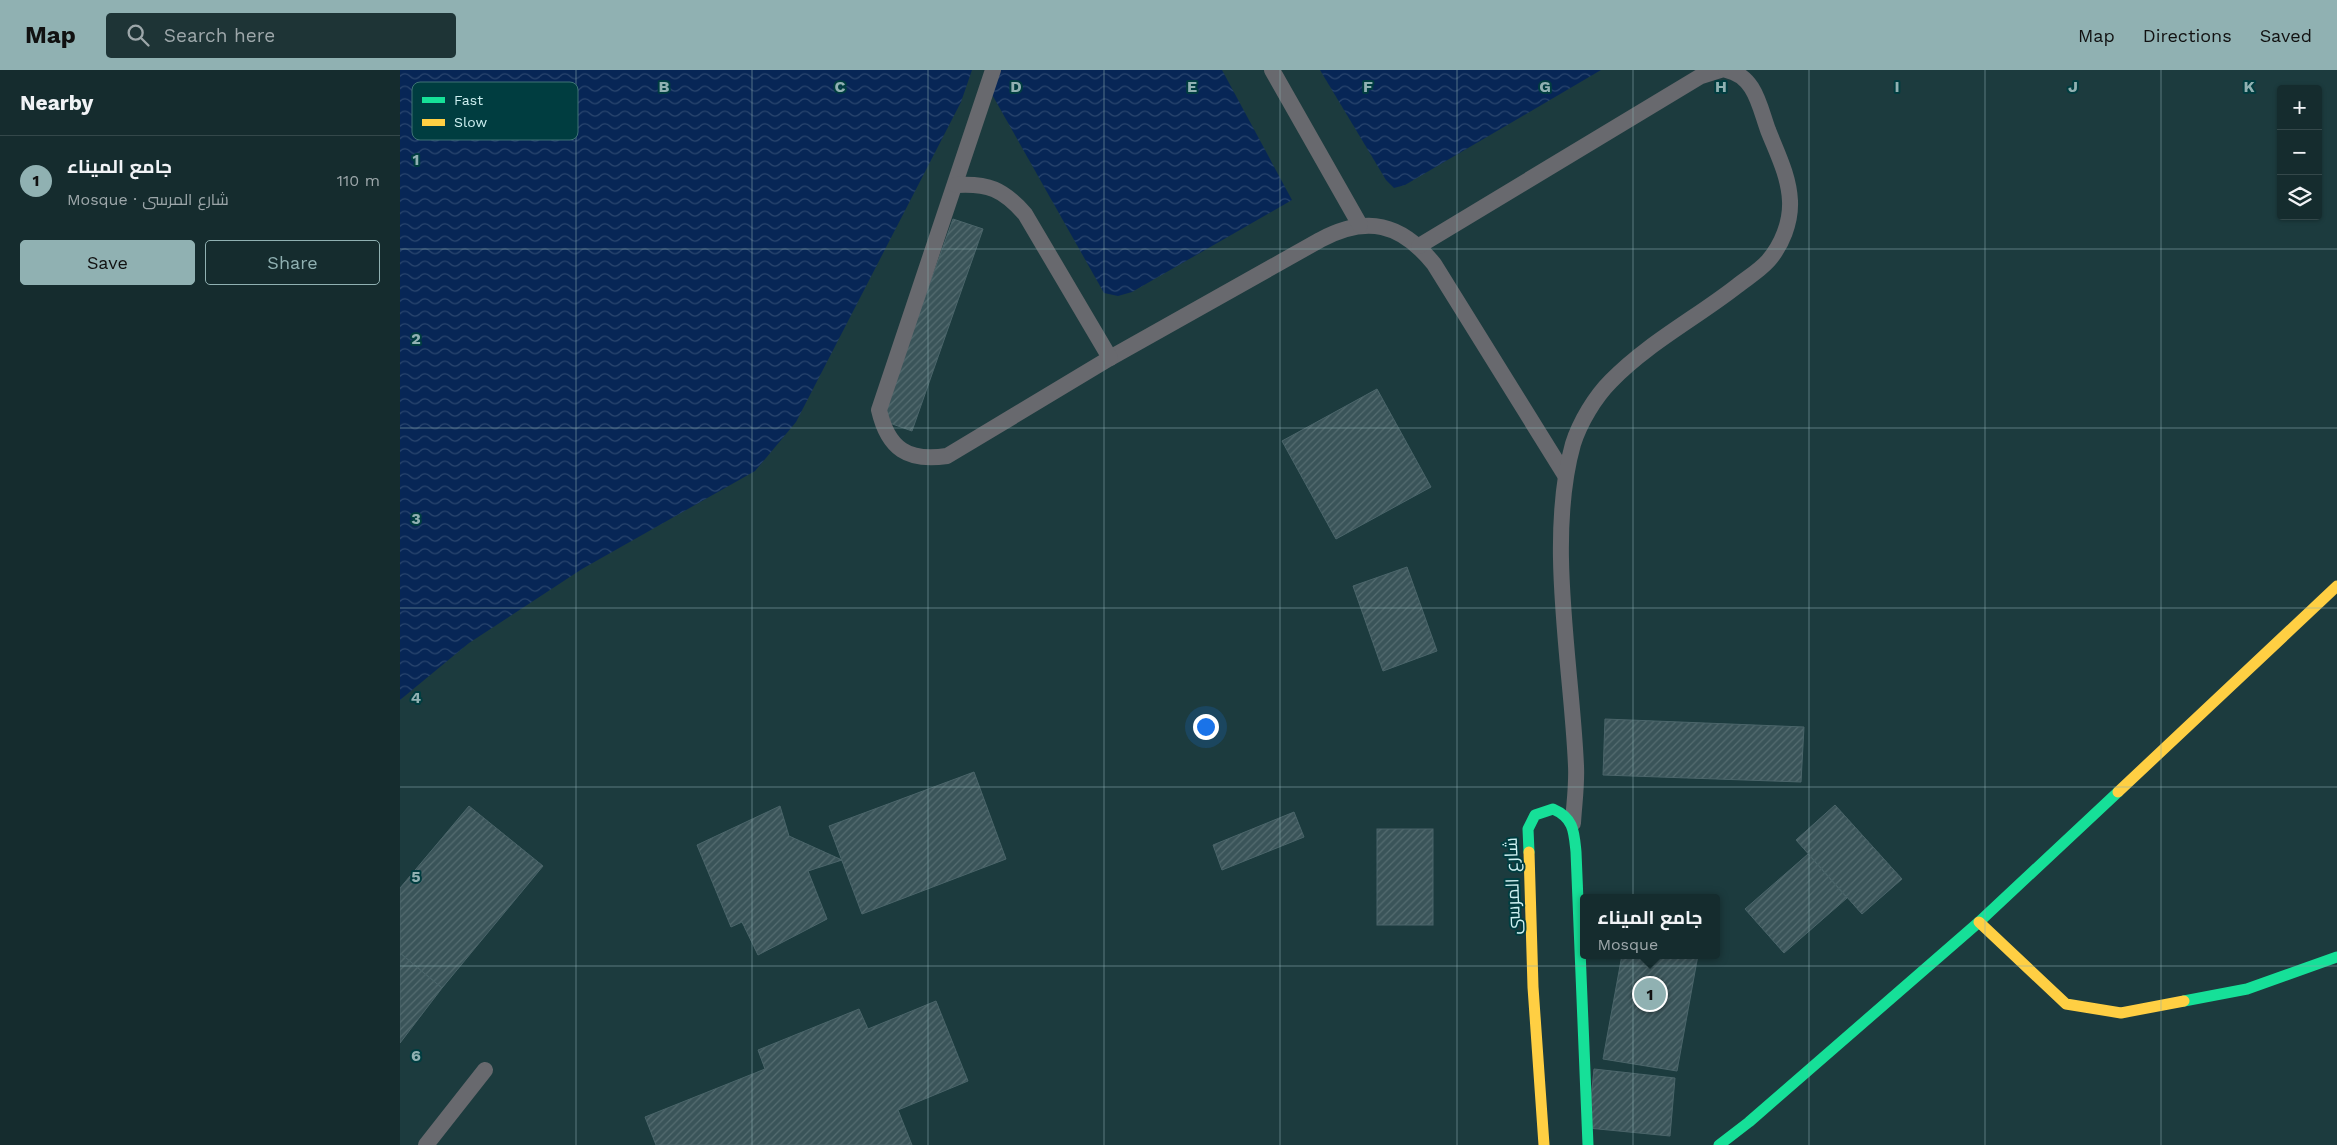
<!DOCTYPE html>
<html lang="en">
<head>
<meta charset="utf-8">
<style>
  :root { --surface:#152c2e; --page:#1e3436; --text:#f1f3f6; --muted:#9da7aa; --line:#34484a; --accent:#90b1b2 }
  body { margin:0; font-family:"Work Sans",Cairo,sans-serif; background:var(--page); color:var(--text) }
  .controls { position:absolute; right:15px; top:15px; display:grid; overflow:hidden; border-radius:5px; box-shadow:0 1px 4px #0004 }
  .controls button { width:45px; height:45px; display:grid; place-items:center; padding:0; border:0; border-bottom:1px solid var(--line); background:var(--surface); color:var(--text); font:25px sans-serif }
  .you { position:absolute; left:805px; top:656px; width:18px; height:18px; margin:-12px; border:4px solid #fff; border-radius:50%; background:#1a73e8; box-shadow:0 0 0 8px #1a73e833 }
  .badge { display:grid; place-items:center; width:32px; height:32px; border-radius:50%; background:var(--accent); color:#111; font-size:16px; font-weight:700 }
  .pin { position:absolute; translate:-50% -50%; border:2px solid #fff; box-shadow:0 1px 5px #0006 }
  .popup { position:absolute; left:1180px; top:824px; width:140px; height:65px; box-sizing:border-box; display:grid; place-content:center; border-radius:5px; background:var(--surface); filter:drop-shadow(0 1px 4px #0005); font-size:16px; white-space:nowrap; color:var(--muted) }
  .popup b { font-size:19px; color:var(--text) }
  .popup::after { content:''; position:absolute; left:50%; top:100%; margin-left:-10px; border:10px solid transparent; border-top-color:var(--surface) }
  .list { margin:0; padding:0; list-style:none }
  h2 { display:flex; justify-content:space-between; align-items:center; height:65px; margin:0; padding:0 20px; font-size:21px }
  h2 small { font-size:16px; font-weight:400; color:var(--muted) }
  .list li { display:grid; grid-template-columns:32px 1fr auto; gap:15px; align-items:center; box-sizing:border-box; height:90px; padding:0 20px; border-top:1px solid var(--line) }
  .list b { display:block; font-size:19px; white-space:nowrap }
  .list p { margin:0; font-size:16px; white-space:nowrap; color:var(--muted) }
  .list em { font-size:16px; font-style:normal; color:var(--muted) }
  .actions { display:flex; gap:10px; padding:15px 20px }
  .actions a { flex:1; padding:11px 0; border:1px solid var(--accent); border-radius:5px; text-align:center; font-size:18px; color:var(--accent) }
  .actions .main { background:var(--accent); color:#111 }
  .icon { flex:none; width:28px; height:28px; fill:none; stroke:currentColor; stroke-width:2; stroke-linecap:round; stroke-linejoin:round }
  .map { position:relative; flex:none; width:1937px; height:1075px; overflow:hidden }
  header { display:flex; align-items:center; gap:30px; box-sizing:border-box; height:70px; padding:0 25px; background:var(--accent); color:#111 }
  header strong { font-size:24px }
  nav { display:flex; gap:28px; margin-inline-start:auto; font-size:18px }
  .search { width:350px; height:45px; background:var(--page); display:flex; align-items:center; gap:12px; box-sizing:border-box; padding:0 18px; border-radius:5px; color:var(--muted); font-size:19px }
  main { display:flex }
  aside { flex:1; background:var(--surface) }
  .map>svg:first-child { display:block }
  .water { fill:url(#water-waves) }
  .building { fill:url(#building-hatch); stroke:#4b656a }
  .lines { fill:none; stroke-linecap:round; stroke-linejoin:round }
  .lane { stroke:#68696e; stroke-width:16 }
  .fast { stroke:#16e098; stroke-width:11 }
  .slow { stroke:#ffcf43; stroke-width:11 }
  .grid { fill:none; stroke:#90b1b2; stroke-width:1; stroke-opacity:0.55 }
  .labels { text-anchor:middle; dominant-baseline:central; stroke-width:4; stroke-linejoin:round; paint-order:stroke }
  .street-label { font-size:18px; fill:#cef0f1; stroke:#003d40 }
  .key { fill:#003d40; stroke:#3e7375; stroke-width:1 }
  .key-label { font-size:14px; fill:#cef0f1 }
  .grid-label { font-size:16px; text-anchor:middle; font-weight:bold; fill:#90b1b2; stroke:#003d40; stroke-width:4; stroke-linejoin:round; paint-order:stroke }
</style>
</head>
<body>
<header>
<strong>Map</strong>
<div class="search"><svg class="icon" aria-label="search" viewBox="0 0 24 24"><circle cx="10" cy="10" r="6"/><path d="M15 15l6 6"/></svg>Search here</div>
<nav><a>Map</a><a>Directions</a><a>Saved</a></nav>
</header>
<main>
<aside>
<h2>Nearby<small></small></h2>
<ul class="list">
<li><span class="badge">1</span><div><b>جامع الميناء</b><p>Mosque · شارع المرسى</p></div><em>110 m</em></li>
</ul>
<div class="actions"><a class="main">Save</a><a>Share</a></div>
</aside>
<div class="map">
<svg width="1937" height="1075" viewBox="0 0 1937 1075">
  <defs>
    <pattern id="water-waves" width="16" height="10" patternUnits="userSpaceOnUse" patternTransform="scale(1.25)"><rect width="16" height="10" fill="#072656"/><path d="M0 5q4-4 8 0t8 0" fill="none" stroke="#2a466f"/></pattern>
    <pattern id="building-hatch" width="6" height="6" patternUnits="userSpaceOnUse" patternTransform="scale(1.25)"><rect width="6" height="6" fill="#3a5459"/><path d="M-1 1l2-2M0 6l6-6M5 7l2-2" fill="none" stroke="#556d71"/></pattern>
  </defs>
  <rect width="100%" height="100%" fill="#1c3b3e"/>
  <!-- water -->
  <g class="water">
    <path d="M0 0H572L561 32 396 352 355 401 182 499 69 573 0 630Z"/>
    <path d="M598 0H822L892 130 732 222 718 226 704 223 590 21Z"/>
    <path d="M920 0H1201L1005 115 994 118 986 110Z"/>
  </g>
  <!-- building -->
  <g class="building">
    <path d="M553 149 583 159 512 361 481 350Z"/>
    <path d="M977 319 1031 417 936 469 882 371Z"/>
    <path d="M1007 497 1037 581 983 601 953 516Z"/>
    <path d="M1205 649 1404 657 1401 712 1203 705Z"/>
    <path d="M574 702 606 789 462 844 429 756Z"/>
    <path d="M1435 735 1502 809 1462 844 1396 770Z"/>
    <path d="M69 736 143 796 42 918 0 883V818Z"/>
    <path d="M380 736 389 766 442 790 408 801 427 849 358 885 342 852 331 857 297 775Z"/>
    <path d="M894 742 904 767 822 800 813 775Z"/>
    <rect x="977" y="759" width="56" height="96"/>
    <path d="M1408 784 1447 828 1384 883 1345 839Z"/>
    <path d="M0 883 42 918 0 973Z"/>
    <path d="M1222 885H1298L1277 1001 1203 989Z"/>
    <path d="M536 931 568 1011 498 1040 512 1075H256L245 1047 365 999 358 980 459 939 468 959Z"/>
    <path d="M1194 999 1275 1008 1270 1066 1188 1058Z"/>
  </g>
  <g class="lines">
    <!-- lane -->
    <g class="lane">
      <path d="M593 0 479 340C488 379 508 392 547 386L710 288 920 170C967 145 1001 153 1034 194L1165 405"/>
      <path d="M872 0 960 155"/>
      <path d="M556 115C588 113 603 119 625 144L710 288"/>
      <path d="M1019 176 1301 6 1320 0"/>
      <path d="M1173 753C1174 735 1177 715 1176 696 1172 597 1146 470 1173 374 1180 352 1195 327 1211 311 1248 273 1296 248 1337 216 1347 208 1359 201 1368 191 1382 175 1391 152 1390 131 1389 106 1377 83 1368 60 1359 35 1355 6 1326 0"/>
      <path d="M26 1075 85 1000"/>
    </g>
    <!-- fast -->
    <g class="fast">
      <path d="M1129 782 1128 759 1135 745 1153 739C1174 748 1174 762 1176 782L1188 1075"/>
      <path d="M1784 931 1847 919 1937 887"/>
      <path d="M1319 1075 1349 1052 1579 852 1718 722"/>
    </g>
    <!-- slow -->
    <g class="slow">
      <path d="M1718 722 1937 516"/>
      <path d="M1129 782 1133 917 1144 1075"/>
      <path d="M1579 852 1666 934 1721 943 1784 931"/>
    </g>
  </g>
  <!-- grid -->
  <path class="grid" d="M176 0V1075M352 0V1075M528 0V1075M704 0V1075M880 0V1075M1057 0V1075M1233 0V1075M1409 0V1075M1585 0V1075M1761 0V1075M0 179H1937M0 358H1937M0 538H1937M0 717H1937M0 896H1937"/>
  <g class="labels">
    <!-- street labels -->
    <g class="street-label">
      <text transform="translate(1112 816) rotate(-92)">شارع المرسى</text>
    </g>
  </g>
  <!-- legend -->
  <rect x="12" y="12" width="166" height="58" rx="8" class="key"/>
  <rect x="22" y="27" width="23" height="6" fill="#16e098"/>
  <rect x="22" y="49" width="23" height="7" fill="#ffcf43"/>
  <g class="key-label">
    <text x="54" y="35">Fast</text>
    <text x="54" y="57">Slow</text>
  </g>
  <g class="grid-label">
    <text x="264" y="22">B</text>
    <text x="440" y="22">C</text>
    <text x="616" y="22">D</text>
    <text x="792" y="22">E</text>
    <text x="968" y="22">F</text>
    <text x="1145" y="22">G</text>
    <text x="1321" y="22">H</text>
    <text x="1497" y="22">I</text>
    <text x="1673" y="22">J</text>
    <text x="1849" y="22">K</text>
    <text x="16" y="95">1</text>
    <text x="16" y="274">2</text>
    <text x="16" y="454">3</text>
    <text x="16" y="633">4</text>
    <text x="16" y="812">5</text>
    <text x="16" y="991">6</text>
  </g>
</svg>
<div class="controls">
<button>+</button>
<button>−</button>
<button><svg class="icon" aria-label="layers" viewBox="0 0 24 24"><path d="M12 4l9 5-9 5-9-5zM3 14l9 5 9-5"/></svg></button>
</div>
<div class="you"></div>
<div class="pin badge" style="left:1250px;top:924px">1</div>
<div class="popup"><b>جامع الميناء</b>Mosque</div>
</div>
</main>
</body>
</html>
